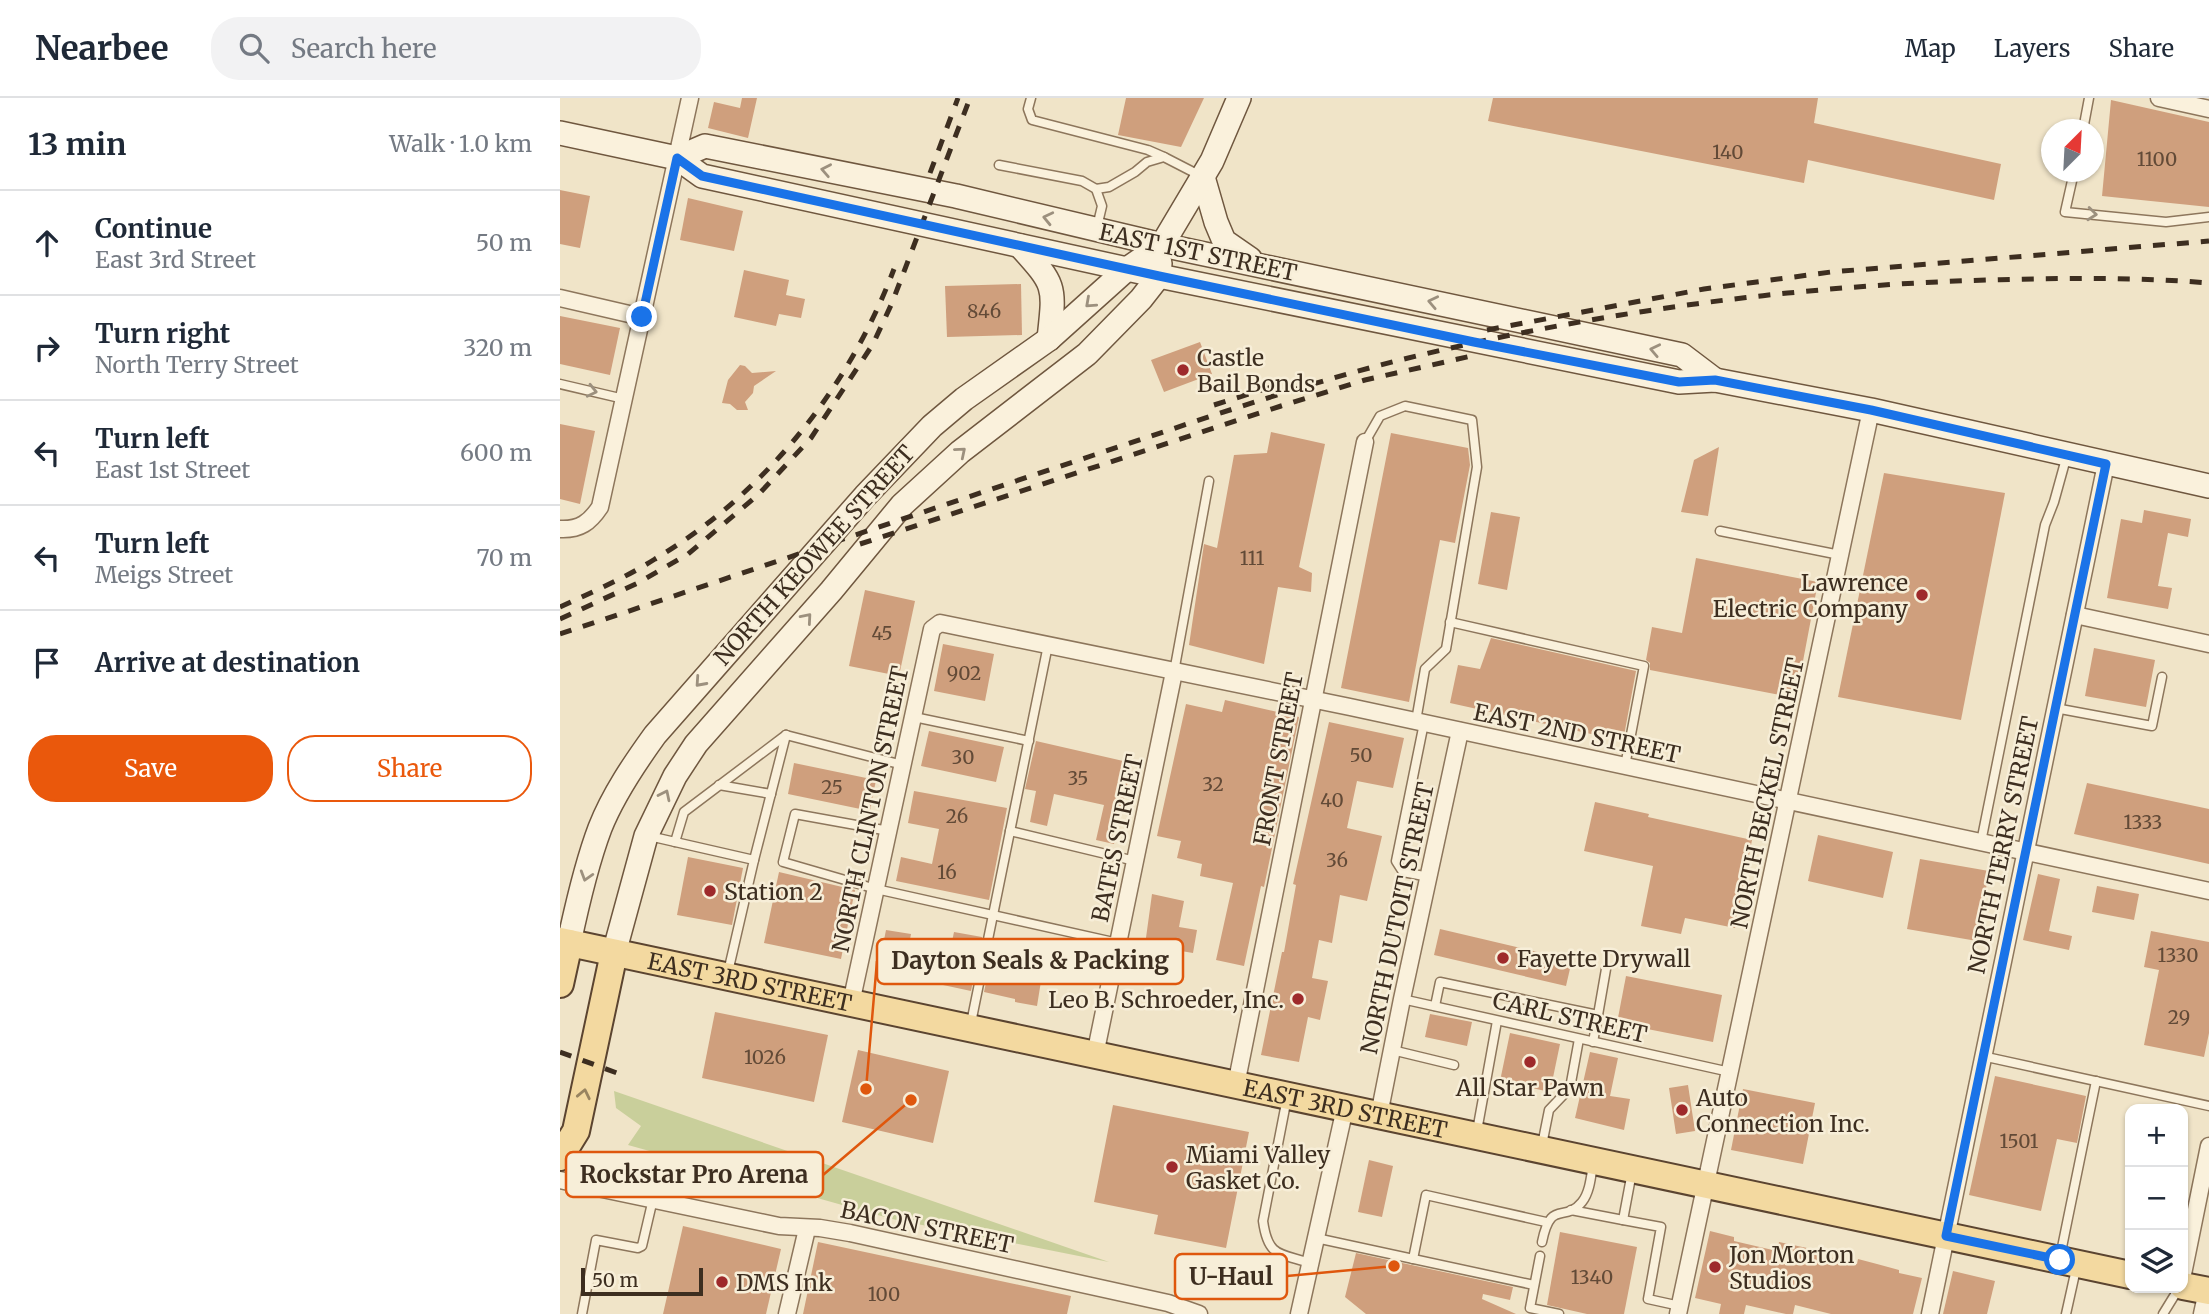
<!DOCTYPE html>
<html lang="en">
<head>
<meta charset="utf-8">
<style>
  :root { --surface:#fff; --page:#f2f2f3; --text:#1f2937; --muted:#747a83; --line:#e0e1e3; --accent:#ea580c }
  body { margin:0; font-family:Merriweather,serif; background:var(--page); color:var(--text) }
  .controls { position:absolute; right:21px; bottom:21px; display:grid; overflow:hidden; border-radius:14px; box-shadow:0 2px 5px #0004 }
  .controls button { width:63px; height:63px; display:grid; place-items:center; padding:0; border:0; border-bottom:2px solid var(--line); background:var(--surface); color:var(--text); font:35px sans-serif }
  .compass { position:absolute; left:1481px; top:21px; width:63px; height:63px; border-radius:50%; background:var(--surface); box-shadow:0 2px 5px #0004; rotate:24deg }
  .scale { position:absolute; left:21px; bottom:18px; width:122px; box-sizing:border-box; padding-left:7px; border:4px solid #3d2e20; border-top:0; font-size:19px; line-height:24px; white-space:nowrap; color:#3d2e20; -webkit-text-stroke:5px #f7eed8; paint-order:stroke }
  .stop { position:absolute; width:21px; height:21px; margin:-16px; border:5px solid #1a73e8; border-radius:50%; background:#fff }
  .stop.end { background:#1a73e8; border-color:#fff; box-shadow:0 2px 7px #0008 }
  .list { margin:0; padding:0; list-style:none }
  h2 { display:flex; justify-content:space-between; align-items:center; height:91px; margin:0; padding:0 28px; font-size:30px }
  h2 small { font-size:23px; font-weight:400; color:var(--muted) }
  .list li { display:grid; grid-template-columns:46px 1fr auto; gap:21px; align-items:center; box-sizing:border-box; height:105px; padding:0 28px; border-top:2px solid var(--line) }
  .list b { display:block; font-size:26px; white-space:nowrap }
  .list p { margin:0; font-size:23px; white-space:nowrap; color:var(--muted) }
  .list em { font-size:23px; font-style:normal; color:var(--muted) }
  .actions { display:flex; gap:14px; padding:21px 28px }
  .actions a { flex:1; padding:16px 0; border:2px solid var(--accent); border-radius:28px; text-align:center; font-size:24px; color:var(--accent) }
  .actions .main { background:var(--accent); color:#fff }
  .icon { flex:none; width:38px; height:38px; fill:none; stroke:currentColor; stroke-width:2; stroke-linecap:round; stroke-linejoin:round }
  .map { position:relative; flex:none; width:1649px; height:1216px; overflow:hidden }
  header { display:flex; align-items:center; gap:42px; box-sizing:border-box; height:98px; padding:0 35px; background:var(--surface); border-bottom:2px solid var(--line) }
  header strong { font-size:33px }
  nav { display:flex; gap:38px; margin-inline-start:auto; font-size:24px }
  .search { width:490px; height:63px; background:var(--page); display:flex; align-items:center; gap:18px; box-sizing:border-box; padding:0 24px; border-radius:28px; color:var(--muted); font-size:26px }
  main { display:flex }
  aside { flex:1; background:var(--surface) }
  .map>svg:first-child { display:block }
  .green { fill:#c9cf9b }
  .building { fill:#cf9f7d }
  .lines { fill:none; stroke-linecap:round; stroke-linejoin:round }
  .lane-casing { stroke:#8d765c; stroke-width:11 }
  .street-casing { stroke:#8d765c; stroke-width:19 }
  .secondary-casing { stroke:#6f573f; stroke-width:26 }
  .primary-casing { stroke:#5b4430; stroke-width:30 }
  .lane { stroke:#faf1dc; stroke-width:8 }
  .street { stroke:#faf1dc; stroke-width:16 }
  .secondary { stroke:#faf1dc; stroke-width:23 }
  .primary { stroke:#f3d9a0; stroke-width:26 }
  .rail { stroke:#3d2e20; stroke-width:5; stroke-dasharray:12 12; stroke-linecap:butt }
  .oneway { stroke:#9c907e }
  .oneway2 { stroke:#988460 }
  .route { stroke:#1a73e8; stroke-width:9 }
  .poi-dot { fill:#9e2a2b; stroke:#f7eed8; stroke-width:2.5 }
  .labels { text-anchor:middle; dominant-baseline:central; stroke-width:5; stroke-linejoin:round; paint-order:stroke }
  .number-label { font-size:19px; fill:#624a37 }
  .street-label { font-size:23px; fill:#3d2e20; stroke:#f7eed8 }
  .poi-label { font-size:23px; fill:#3d2e20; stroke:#f7eed8; text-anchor:start }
  .leader { fill:none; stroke:#df570d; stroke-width:2.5 }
  .callout-dot { fill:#df570d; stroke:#f7eed8; stroke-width:2.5 }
  .callout { fill:#f7eed8; stroke:#df570d; stroke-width:2.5 }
  .callout-label { font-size:24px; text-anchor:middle; font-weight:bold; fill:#3d2e20 }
</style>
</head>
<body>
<header>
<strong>Nearbee</strong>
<div class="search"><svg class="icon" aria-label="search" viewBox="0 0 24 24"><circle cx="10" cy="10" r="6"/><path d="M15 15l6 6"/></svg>Search here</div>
<nav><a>Map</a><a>Layers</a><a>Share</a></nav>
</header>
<main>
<aside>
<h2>13 min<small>Walk · 1.0 km</small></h2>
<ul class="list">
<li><svg class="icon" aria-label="ahead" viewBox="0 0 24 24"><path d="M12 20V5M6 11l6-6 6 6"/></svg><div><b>Continue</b><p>East 3rd Street</p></div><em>50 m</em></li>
<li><svg class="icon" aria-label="right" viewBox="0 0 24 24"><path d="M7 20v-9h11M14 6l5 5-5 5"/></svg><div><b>Turn right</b><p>North Terry Street</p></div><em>320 m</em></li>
<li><svg class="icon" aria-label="left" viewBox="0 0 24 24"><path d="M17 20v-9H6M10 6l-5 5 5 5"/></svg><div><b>Turn left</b><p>East 1st Street</p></div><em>600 m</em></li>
<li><svg class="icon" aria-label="left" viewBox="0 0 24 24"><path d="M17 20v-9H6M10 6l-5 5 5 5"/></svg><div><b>Turn left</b><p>Meigs Street</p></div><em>70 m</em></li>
<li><svg class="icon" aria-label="arrive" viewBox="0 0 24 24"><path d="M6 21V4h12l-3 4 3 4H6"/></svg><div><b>Arrive at destination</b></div></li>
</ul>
<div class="actions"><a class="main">Save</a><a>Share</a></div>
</aside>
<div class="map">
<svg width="1649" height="1216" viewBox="0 0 1649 1216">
  <rect width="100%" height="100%" fill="#f0e4c8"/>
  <!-- green -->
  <path class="green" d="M54 993 549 1164 332 1121 68 1047 81 1028 56 1010Z"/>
  <!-- building -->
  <g class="building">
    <path d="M182 0H197L188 40 148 30 154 4 180 10Z"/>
    <path d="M566 0H644L621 49 558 37Z"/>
    <path d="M933 0H1258L1254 25 1441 66 1434 102 1248 62 1244 85 928 23Z"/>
    <path d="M1551 2 1649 24V109L1542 98Z"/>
    <path d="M0 92 30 98 20 150 0 146Z"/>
    <path d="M128 100 183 113 174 153 120 142Z"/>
    <path d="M184 172 229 182 226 197 245 201 241 220 219 216 216 228 174 219Z"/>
    <path d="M461 186 462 237 387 239 385 188Z"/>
    <path d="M0 218 60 230 50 277 0 266Z"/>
    <path d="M640 244 652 276 604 294 591 262Z"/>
    <path d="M180 267 185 268 192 275 216 273 194 288 193 295 185 304 188 312H177L170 306 162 305 168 282Z"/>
    <path d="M0 326 35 333 20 406 0 401Z"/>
    <path d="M711 334 765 346 739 469 752 475 751 494 718 489 704 566 629 547 644 446 657 450 674 357 707 355Z"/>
    <path d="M831 335 908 350 910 367 895 445 880 442 849 604 781 590Z"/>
    <path d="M1159 349 1148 418 1121 414 1134 362Z"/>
    <path d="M1324 375 1445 395 1401 622 1278 599Z"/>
    <path d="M1584 412 1631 421 1628 439 1608 435 1598 488 1612 490 1608 511 1547 500 1561 421 1582 425Z"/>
    <path d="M931 414 960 419 947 492 918 486Z"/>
    <path d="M1136 460 1258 484 1236 600 1090 572V565L1086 562 1092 529 1122 535Z"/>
    <path d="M305 492 355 503 339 578 289 568Z"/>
    <path d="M931 540 1076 573 1063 643 890 605 898 567 920 571Z"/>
    <path d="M383 546 434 556 425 603 374 593Z"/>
    <path d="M1534 550 1595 562 1586 609 1525 598Z"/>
    <path d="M665 602 739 619 704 789 701 788 684 868 656 862 673 785 640 778 642 766 617 760 621 743 597 738 626 606 662 614Z"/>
    <path d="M769 624 844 640 833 690 797 683 787 730 822 738 807 803 780 797 772 845 759 842 752 880 768 883 760 922 748 919 739 964 701 957 722 854H724L736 787 733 786Z"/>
    <path d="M369 633 444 649 436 684 361 668Z"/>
    <path d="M476 643 572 665 554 746 536 742 544 707 494 696 487 728 470 724 476 693 465 691Z"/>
    <path d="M234 665 316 682 310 713 228 696Z"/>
    <path d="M1527 685 1649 711V766L1514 736Z"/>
    <path d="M354 693 447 710 429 802 336 783 341 759 372 766 379 731 348 725Z"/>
    <path d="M1035 704 1089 716 1088 719 1192 742 1175 830 1125 820 1121 836 1081 828 1093 768 1024 753Z"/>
    <path d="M1258 737 1333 754 1323 800 1248 783Z"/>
    <path d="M128 759 183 770 172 827 117 817Z"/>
    <path d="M1360 761 1429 773 1417 843 1347 831Z"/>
    <path d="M219 774 295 792 281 861 204 845Z"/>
    <path d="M1478 776 1500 781 1489 833 1512 838 1509 852 1463 842Z"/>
    <path d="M1537 788 1579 796 1574 822 1532 814Z"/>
    <path d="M592 796 624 803 619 829 637 832 633 855 585 847Z"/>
    <path d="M880 831 1012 862 1006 888 874 857Z"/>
    <path d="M326 832 351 836 343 877 318 872Z"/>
    <path d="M1591 833 1649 844V935L1644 959 1584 947 1599 872 1584 869Z"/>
    <path d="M394 834 422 839 411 893 383 887Z"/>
    <path d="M432 857 456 862 454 872 482 877 477 908 455 904V901L424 894Z"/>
    <path d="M1066 878 1162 897 1153 944 1057 925Z"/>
    <path d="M155 914 268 937 254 1004 142 980Z"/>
    <path d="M870 916 912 924 907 948 865 939Z"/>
    <path d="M950 935 1000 946 990 994 940 983Z"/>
    <path d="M298 952 389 973 373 1045 282 1024Z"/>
    <path d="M1030 954 1058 960 1050 998 1070 1001 1064 1032 1015 1020Z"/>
    <path d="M1435 978 1526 998 1517 1045 1497 1041 1481 1113 1409 1097Z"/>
    <path d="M1128 987 1135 1033 1116 1036 1109 990Z"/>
    <path d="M1183 991 1255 1005 1243 1066 1171 1052Z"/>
    <path d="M553 1007 689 1034 666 1150 594 1136 598 1117 534 1104Z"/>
    <path d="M809 1062 833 1068 822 1119 798 1114Z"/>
    <path d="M123 1128 221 1151 206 1216H103Z"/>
    <path d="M1150 1133 1174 1139V1143L1217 1153 1219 1144 1247 1150 1246 1155 1297 1166 1298 1161 1317 1166 1339 1172V1175L1362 1180 1353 1216H1271L1235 1207 1233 1216H1226L1186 1207 1184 1216H1159L1161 1206 1135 1200Z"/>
    <path d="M1000 1134 1077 1149 1064 1216H1027L987 1207Z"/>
    <path d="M258 1144 511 1198 507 1216H243Z"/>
    <path d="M796 1155 953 1189 950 1202 923 1196 922 1201 956 1216H806L785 1199Z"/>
    <path d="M1393 1173 1435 1183 1427 1216H1383Z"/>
  </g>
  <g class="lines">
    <defs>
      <g id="lane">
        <path d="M471 0 468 11 472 22 588 52 604 59"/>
        <path d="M1523 32 1529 0"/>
        <path d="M439 67 522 83 536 91 542 108 537 129"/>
        <path d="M1514 74 1505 114 1606 124 1649 119"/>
        <path d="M536 91 549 89 575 74 587 64 604 59 639 77"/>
        <path d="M0 286 64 301"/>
        <path d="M805 344 820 318 845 308 912 322 917 369 886 551 865 571 856 623"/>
        <path d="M1160 433 1280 457"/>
        <path d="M890 524 1084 568 1065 668"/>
        <path d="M614 574 649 383"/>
        <path d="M1495 610 1592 628 1602 579"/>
        <path d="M354 619 469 643"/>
        <path d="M864 625 836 763 843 774 869 779"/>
        <path d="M226 637 343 667"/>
        <path d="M159 687 211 696"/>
        <path d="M329 733 235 716 223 764 316 791 558 845"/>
        <path d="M450 733 575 763"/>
        <path d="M89 738 194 762 168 874"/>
        <path d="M115 744 124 714 226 637"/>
        <path d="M1421 744 1485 427 1494 404 1507 357"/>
        <path d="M194 762 226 637"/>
        <path d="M842 901 1170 974"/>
        <path d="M875 908 880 884 1038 917 1033 944"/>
        <path d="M1038 917 1046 871"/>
        <path d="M411 925 488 547"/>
        <path d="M832 952 894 967"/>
        <path d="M1422 958 1649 1008"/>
        <path d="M727 1000 703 1123C708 1159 719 1155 750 1165"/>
        <path d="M917 1033 937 923"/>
        <path d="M982 1047 989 1012 1010 990 1019 941"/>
        <path d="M1072 1074 1063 1122 1101 1129 1088 1201 1120 1208"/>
        <path d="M1011 1112 1063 1122"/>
        <path d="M756 1140 974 1187"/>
        <path d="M982 1144C991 1100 1004 1126 1022 1104 1030 1094 1031 1078 1033 1066"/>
        <path d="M980 1158 970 1210 999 1216"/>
        <path d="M1500 1159 1536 983"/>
        <path d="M853 1161 866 1097 986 1124"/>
        <path d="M22 1216 36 1142 78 1150 82 1148 93 1101"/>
        <path d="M1506 1216 1516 1171"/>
        <path d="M1603 1216 1619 1190"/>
      </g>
      <g id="street">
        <path d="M1599 0 1649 11"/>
        <path d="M0 200 82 219"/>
        <path d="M0 431C20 432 30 424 40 409L130 0"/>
        <path d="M1515 517 1649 546"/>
        <path d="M291 905 372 531 380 525 790 609 1649 793"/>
        <path d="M535 957 614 574"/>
        <path d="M676 987 805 344"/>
        <path d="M819 1017 842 901 900 633"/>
        <path d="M0 1082 219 1128 260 1130 290 1135 608 1205 639 1216"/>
        <path d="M1623 1176 1649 1048"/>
        <path d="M227 1216 247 1131"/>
        <path d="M739 1216 785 1010"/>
        <path d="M1118 1216 1311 312"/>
        <path d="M1370 1216 1546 366"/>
        <path d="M1642 1216 1647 1193"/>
      </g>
      <g id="secondary">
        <path d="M0 35 117 60 142 78 599 178 1119 284 1155 282 1311 312 1649 388"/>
        <path d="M117 60 145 48 396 98 602 147 1122 257 1155 282"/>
        <path d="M643 79 656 124 664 143 690 161"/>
        <path d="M460 148C496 188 495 187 489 241"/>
        <path d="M9 845C17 807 26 767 40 730 53 697 74 666 95 637L305 398 372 328 404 301 489 241 567 171 602 147 652 63 679 0"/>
        <path d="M54 855 86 738 115 678 136 646 271 493 342 407 400 354 527 256 581 201 599 178 600 165"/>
      </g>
      <g id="primary">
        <path id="s1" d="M0 843 1570 1177"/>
        <path d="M0 886 9 845"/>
        <path d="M0 1059 16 1033 54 855"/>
        <path d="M1623 1188 1649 1193"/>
      </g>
    </defs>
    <!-- lane casing -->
    <use href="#lane" class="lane-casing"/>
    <!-- street casing -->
    <use href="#street" class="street-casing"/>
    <!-- secondary casing -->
    <use href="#secondary" class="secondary-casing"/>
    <!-- primary casing -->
    <use href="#primary" class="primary-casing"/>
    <!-- lane -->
    <use href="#lane" class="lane"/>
    <!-- street -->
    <use href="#street" class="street"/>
    <!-- secondary -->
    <use href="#secondary" class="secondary"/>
    <!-- primary -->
    <use href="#primary" class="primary"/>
    <!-- rail -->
    <g class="rail">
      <path d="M370 75 398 0"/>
      <path d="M927 232 1144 191 1271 174 1649 143"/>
      <path d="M654 307 721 286"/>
      <path d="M300 446 721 308 805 282 916 257"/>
      <path d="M0 509C32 494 65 480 95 461 206 395 289 290 334 171"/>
      <path d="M0 521 78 485 128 456 199 396 251 340 313 246 332 205 410 0"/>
      <path d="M0 536C178 477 356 416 534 357 634 324 734 289 836 263 1029 215 1228 188 1427 182 1501 180 1575 179 1649 185"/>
      <path d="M0 954 57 975"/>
    </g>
  </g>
  <!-- one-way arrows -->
  <defs><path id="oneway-chevron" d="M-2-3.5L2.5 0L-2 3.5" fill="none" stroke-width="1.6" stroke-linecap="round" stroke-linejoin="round" transform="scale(1.75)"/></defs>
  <g class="oneway">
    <use href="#oneway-chevron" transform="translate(266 72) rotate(-169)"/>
    <use href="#oneway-chevron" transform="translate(1532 116) rotate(6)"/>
    <use href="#oneway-chevron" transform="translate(488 120) rotate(-167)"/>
    <use href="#oneway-chevron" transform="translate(873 204) rotate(-168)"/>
    <use href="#oneway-chevron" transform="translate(530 205) rotate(138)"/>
    <use href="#oneway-chevron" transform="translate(1095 252) rotate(-168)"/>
    <use href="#oneway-chevron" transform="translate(32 293) rotate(13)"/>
    <use href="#oneway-chevron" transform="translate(401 354) rotate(-40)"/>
    <use href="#oneway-chevron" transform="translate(247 520) rotate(-49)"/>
    <use href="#oneway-chevron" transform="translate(140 584) rotate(132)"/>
    <use href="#oneway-chevron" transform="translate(105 697) rotate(-64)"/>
    <use href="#oneway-chevron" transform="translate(26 778) rotate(107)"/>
  </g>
  <use class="oneway2" href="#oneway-chevron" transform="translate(24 996) rotate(-78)"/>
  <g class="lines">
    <!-- route -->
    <path class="route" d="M82 219 117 60 142 78 599 178 914 244 1119 284 1155 282 1311 312 1546 366 1386 1138 1500 1162"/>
  </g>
  <!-- markers -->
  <g class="poi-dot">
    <circle cx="623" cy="272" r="7"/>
    <circle cx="1362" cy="497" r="7"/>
    <circle cx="150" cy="793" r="7"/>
    <circle cx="943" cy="860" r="7"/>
    <circle cx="738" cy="901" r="7"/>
    <circle cx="970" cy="964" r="7"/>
    <circle cx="1122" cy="1012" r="7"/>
    <circle cx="612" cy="1069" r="7"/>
    <circle cx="1155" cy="1169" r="7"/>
    <circle cx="162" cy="1184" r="7"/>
  </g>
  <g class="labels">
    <!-- number labels -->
    <g class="number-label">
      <text x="1168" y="54">140</text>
      <text x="1597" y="61">1100</text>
      <text x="424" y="213">846</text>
      <text x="692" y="460">111</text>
      <text x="322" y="535">45</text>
      <text x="404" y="575">902</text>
      <text x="801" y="657">50</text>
      <text x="403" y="659">30</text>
      <text x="518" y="680">35</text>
      <text x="653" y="686">32</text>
      <text x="272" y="689">25</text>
      <text x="772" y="702">40</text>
      <text x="397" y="718">26</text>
      <text x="1583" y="724">1333</text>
      <text x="777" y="762">36</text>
      <text x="387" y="774">16</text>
      <text x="1618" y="857">1330</text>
      <text x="1619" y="919">29</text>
      <text x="205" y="959">1026</text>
      <text x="1459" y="1043">1501</text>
      <text x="1032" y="1179">1340</text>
      <text x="324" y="1196">100</text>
    </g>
    <!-- street labels -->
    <g class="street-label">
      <text transform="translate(638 154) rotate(12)">EAST 1ST STREET</text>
      <text transform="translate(254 457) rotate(-48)">NORTH KEOWEE STREET</text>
      <text transform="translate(1017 635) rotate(12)">EAST 2ND STREET</text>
      <text transform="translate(718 661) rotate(-79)">FRONT STREET</text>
      <text transform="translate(1207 695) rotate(-78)">NORTH BECKEL STREET</text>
      <text transform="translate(310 711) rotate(-78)">NORTH CLINTON STREET</text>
      <text transform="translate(557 740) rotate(-78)">BATES STREET</text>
      <text transform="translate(1443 747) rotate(-78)">NORTH TERRY STREET</text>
      <text transform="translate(837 820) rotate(-78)">NORTH DUTOIT STREET</text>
      <text stroke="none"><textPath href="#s1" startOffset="194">EAST 3RD STREET</textPath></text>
      <text transform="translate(1010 919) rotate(13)">CARL STREET</text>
      <text stroke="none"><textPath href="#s1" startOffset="803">EAST 3RD STREET</textPath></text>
      <text transform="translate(367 1129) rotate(12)">BACON STREET</text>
    </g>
    <!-- poi labels -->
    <g class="poi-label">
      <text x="637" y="259">Castle<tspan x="637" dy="26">Bail Bonds</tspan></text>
      <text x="1348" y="484" text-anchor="end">Lawrence<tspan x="1348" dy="26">Electric Company</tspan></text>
      <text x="164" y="793">Station 2</text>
      <text x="957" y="860">Fayette Drywall</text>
      <text x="724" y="901" text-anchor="end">Leo B. Schroeder, Inc.</text>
      <text x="970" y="989" text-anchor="middle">All Star Pawn</text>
      <text x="1136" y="999">Auto<tspan x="1136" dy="26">Connection Inc.</tspan></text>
      <text x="626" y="1056">Miami Valley<tspan x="626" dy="26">Gasket Co.</tspan></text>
      <text x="1169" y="1156">Jon Morton<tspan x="1169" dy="26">Studios</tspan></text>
      <text x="176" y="1184">DMS Ink</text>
    </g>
  </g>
  <!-- callouts -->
  <path class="leader" d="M306 991L317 863M351 1002L263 1077M834 1168L727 1178"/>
  <g class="callout-dot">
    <circle cx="306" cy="991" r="7"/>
    <circle cx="351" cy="1002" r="7"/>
    <circle cx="834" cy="1168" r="7"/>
  </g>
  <g class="callout">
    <rect x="317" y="841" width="306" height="45" rx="7"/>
    <rect x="6" y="1054" width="257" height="45" rx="7"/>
    <rect x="615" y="1156" width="112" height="45" rx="7"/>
  </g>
  <g class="callout-label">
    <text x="470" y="871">Dayton Seals &amp; Packing</text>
    <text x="134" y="1085">Rockstar Pro Arena</text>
    <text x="671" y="1187">U-Haul</text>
  </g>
</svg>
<div class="controls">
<button>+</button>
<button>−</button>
<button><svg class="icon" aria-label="layers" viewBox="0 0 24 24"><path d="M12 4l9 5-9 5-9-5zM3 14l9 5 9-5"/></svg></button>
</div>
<svg class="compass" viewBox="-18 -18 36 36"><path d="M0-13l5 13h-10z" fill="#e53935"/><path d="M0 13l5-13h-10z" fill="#747a83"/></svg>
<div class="scale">50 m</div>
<div class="stop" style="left:1500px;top:1162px"></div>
<div class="stop end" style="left:82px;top:219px"></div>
</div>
</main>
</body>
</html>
